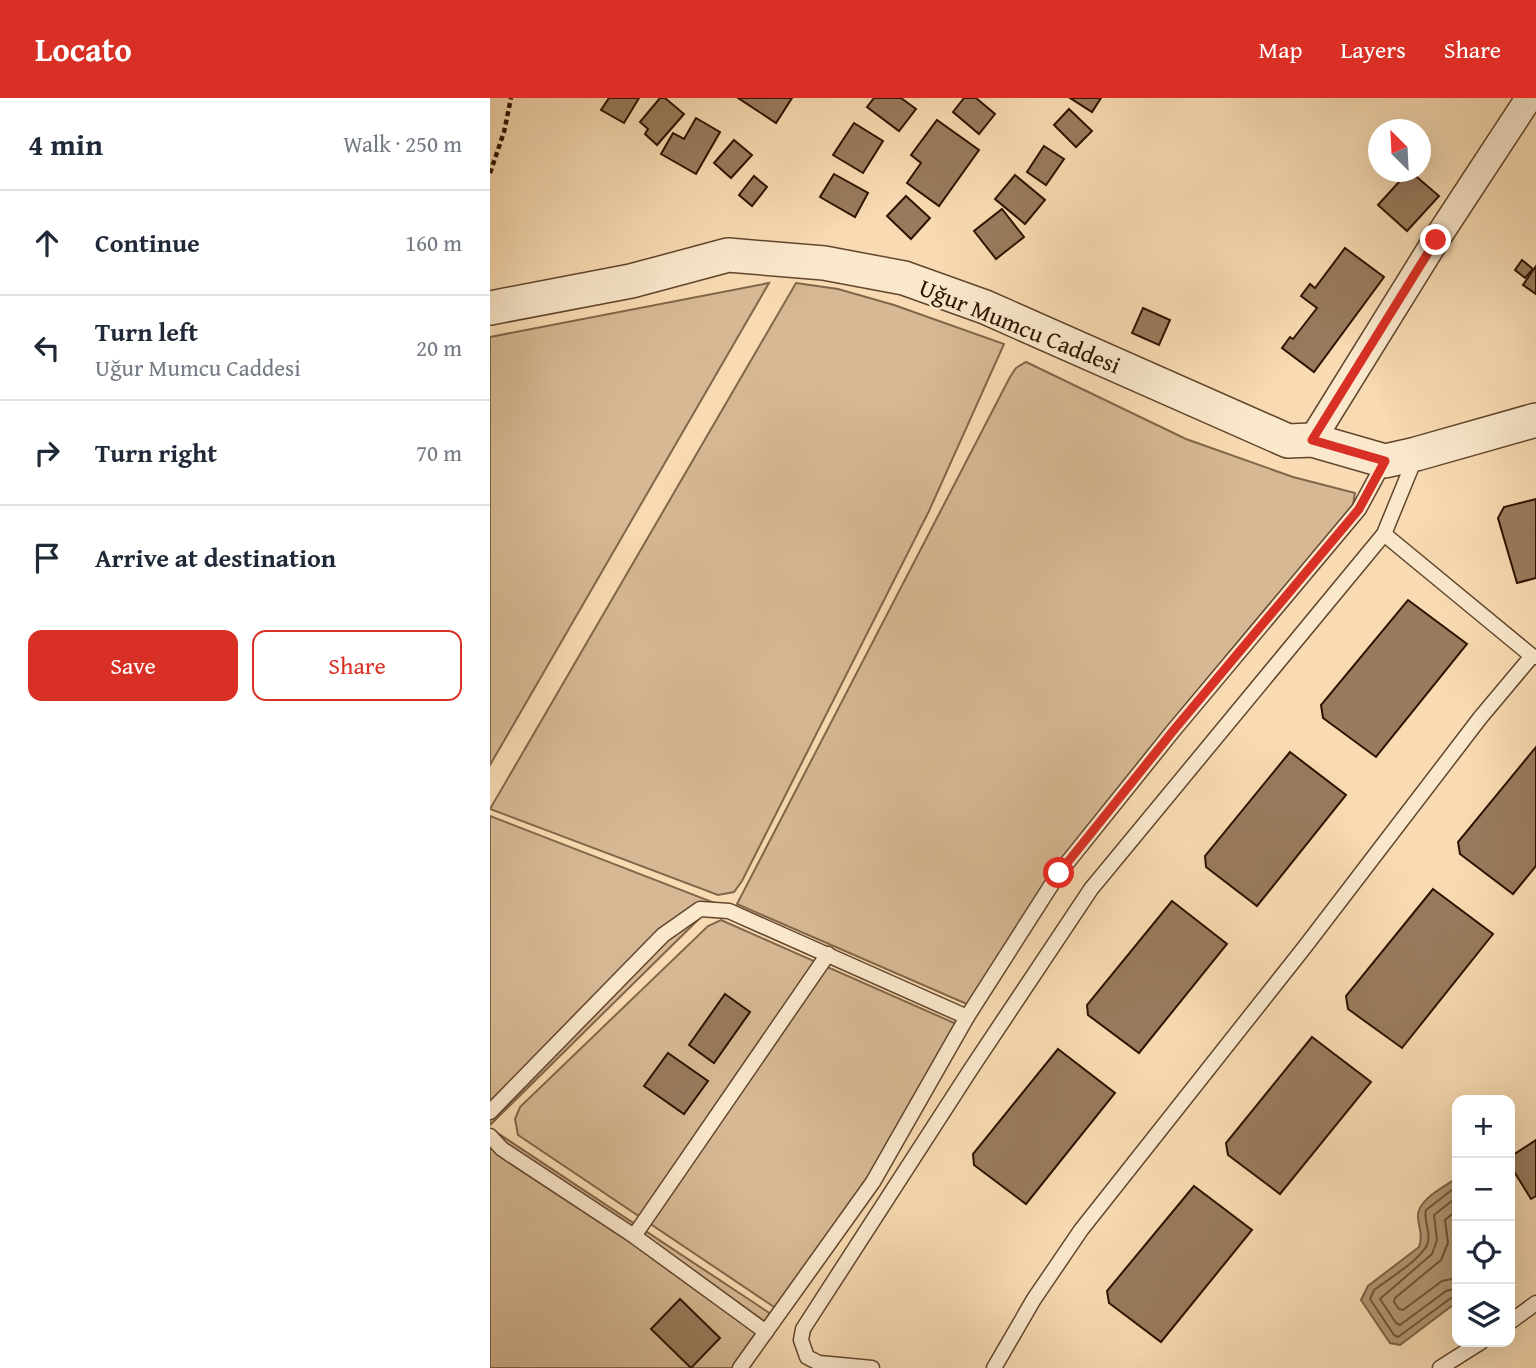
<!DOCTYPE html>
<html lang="en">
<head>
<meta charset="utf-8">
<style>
  :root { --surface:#fff; --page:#f6f6f7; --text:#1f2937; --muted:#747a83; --line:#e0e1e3; --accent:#d93025 }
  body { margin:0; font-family:"Gentium Book Plus",serif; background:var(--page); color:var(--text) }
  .controls { position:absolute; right:21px; bottom:21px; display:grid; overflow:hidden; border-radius:14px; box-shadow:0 7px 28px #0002 }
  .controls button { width:63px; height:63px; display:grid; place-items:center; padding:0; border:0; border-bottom:2px solid var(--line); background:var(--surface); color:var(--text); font:35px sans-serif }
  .compass { position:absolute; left:878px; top:21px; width:63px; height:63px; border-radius:50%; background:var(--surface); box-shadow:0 7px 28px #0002; rotate:336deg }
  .stop { position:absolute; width:21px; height:21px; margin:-16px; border:5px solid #d93025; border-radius:50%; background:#fff }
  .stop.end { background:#d93025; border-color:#fff; box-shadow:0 2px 7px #0008 }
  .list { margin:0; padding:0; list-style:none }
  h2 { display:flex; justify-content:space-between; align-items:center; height:91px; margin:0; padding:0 28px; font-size:30px }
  h2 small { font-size:23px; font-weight:400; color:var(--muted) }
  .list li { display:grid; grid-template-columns:46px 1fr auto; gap:21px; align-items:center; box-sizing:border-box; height:105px; padding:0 28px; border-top:2px solid var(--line) }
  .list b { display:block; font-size:26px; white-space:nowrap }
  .list p { margin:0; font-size:23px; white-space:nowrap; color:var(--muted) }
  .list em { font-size:23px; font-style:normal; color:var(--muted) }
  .actions { display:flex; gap:14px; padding:21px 28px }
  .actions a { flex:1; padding:16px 0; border:2px solid var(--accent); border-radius:14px; text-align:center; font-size:24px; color:var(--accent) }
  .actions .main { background:var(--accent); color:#fff }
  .icon { flex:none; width:38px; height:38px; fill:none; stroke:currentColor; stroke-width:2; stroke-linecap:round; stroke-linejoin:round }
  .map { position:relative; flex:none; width:1046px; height:1270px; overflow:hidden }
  header { display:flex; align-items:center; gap:42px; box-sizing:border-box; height:98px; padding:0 35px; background:var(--accent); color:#fff }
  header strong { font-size:33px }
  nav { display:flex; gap:38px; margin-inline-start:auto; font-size:24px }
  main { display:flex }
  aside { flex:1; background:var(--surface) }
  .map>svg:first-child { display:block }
  .green { fill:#d6b994; stroke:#82664a; stroke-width:2 }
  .water { fill:#b49775; stroke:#7f6246; stroke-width:2 }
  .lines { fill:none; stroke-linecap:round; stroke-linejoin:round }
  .shore { stroke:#72553a; stroke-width:2 }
  .building { fill:#987b5d; stroke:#2f1300; stroke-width:2 }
  .service-casing { stroke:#61452c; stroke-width:17 }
  .minor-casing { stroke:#61452c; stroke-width:29 }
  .tertiary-casing { stroke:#61452c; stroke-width:36 }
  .path { stroke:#2f1300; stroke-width:4.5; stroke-dasharray:5 3.5; stroke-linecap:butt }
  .service { stroke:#fae8cd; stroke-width:14 }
  .minor { stroke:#fae8cd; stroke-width:26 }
  .tertiary { stroke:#fae8cd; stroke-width:33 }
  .route { stroke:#d93025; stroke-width:9 }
  .labels { text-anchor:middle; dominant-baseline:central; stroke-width:5; stroke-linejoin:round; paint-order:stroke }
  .street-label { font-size:24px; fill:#2f1300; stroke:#fae8cd }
</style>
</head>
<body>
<header>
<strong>Locato</strong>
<nav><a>Map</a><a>Layers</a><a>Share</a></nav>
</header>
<main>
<aside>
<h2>4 min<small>Walk · 250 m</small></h2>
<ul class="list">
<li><svg class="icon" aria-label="ahead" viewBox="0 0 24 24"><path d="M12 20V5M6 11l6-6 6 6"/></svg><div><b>Continue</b></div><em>160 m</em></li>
<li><svg class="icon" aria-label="left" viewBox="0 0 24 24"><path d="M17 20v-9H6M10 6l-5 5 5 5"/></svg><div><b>Turn left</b><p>Uğur Mumcu Caddesi</p></div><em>20 m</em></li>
<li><svg class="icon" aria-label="right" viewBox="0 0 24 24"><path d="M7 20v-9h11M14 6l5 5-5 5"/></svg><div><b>Turn right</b></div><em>70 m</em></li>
<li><svg class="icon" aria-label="arrive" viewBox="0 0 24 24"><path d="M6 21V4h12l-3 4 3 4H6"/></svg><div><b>Arrive at destination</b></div></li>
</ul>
<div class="actions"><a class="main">Save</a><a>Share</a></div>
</aside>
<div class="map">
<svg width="1046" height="1270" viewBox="0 0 1046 1270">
  <rect width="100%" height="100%" fill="#f8dbb2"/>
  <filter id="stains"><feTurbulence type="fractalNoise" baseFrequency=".00286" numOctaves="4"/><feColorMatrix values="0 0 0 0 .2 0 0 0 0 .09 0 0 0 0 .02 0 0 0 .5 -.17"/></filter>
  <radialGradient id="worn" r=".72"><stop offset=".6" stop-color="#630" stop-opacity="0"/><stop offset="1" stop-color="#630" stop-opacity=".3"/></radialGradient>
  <!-- green -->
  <g class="green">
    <path d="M279 185 0 667V239Z"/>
    <path d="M306 185 348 191 404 207 514 246 439 413 252 783 244 794 228 797 0 711Z"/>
    <path d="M536 264 696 341 803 379 865 395 862 413 610 713 479 907 247 806 520 279 526 270Z"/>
    <path d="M0 718 225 805 0 1027Z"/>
    <path d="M231 822 471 928 377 1100 293 1215 28 1037 25 1021 30 1009 218 828Z"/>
    <path d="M6 1034 290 1222 256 1270H0V1040Z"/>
  </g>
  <!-- water -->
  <path class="water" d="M967 1080V1204L910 1247 900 1245 871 1202 878 1188 929 1149C933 1138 929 1130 928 1120 926 1102 954 1089 967 1080Z"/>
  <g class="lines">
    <!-- shore -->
    <g class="shore">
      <path d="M967 1088 936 1112C933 1123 941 1133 938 1144 935 1159 897 1182 884 1192L880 1201 904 1237 908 1239 961 1200 967 1199"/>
      <path d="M967 1099 944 1117 947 1142 942 1156 890 1201 906 1225 910 1227 956 1193 967 1190"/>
      <path d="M967 1112 955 1122 958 1145 951 1162 905 1200 904 1204 909 1211 913 1212 952 1183 967 1180"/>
    </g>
  </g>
  <!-- building -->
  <g class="building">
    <path d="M119 0H149L134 25 111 12Z"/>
    <path d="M170 0H175L194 16 167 47 155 36 158 31 150 24Z"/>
    <path d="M248 0H302L286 25Z"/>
    <path d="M384 0H411L426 11 409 33 377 9Z"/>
    <path d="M474 0H486L505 16 489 36 463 14Z"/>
    <path d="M580 0H611L602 14Z"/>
    <path d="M579 11 602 33 586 49 564 27Z"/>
    <path d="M206 20 230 34 206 76 171 56 183 35 194 41Z"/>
    <path d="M447 22 489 52 449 108 417 85 431 65 421 57Z"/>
    <path d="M364 25 393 43 373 75 343 57Z"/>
    <path d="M244 42 262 57 241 80 224 65Z"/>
    <path d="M554 48 574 61 556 87 537 74Z"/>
    <path d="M918 74H921L949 98 917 133 888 107Z"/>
    <path d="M344 76 378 95 365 119 330 99Z"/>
    <path d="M525 77 555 102 535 126 505 101Z"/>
    <path d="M264 78 277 89 262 108 249 97Z"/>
    <path d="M416 98 440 120 421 141 397 118Z"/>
    <path d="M512 111 534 139 506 161 484 133Z"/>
    <path d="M855 150 894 179 824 274 792 250 800 239 803 241 827 210 811 198 820 186 825 190Z"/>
    <path d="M1032 162 1043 171 1035 180 1025 172Z"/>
    <path d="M1046 168V196L1033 187Z"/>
    <path d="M653 210 680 222 669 247 642 235Z"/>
    <path d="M1046 401V480L1027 485 1008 420 1014 409Z"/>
    <path d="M918 502 977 546 886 659 833 620 831 607Z"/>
    <path d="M1046 649V768L1023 796 970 756 968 744Z"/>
    <path d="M800 654 856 697 767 808 716 769 715 758Z"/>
    <path d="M943 791 1003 836 912 950 858 911 856 898Z"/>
    <path d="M682 803 737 846 649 955 598 917 597 907Z"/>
    <path d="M235 896 260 914 224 965 199 947Z"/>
    <path d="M822 939 881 984 790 1096 738 1057 736 1045Z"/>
    <path d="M568 951 625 995 536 1106 484 1067 483 1056Z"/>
    <path d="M178 955 218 983 194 1016 154 988Z"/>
    <path d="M1046 1042V1098L1041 1101 1020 1067V1059Z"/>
    <path d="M704 1088 762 1132 671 1244 619 1205 617 1193Z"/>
    <path d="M190 1201 230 1240 201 1270 161 1231Z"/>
  </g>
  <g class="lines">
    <defs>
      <g id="service">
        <path d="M894 436 1042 558 1046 559"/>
        <path d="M0 1014 173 837 210 811 239 813 477 919 569 775 683 633 869 411 895 363"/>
        <path d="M0 1038 12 1051 144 1138 276 1234"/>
        <path d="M144 1138 338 856"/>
        <path d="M1020 1224 1046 1205"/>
        <path d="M250 1270 383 1084 477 919"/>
        <path d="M382 1270 329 1265 317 1259 311 1242 313 1231 481 971 601 791 894 436 926 358"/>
        <path d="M504 1270 544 1201 591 1132 814 850 990 620 1042 558"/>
        <path d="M950 1270 991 1244"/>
      </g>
      <path id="minor" d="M822 342 946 142 1039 0"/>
      <path id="tertiary" d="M0 210 141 183 238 157 334 165 414 180 495 209 798 343 822 342 895 363 926 356 1046 322"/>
    </defs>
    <!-- service casing -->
    <use href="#service" class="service-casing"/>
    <!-- minor casing -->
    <use href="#minor" class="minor-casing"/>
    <!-- tertiary casing -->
    <use href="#tertiary" class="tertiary-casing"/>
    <!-- path -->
    <path class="path" d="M0 75 14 34 21 0"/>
    <!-- service -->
    <use href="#service" class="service"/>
    <!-- minor -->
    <use href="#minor" class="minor"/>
    <!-- tertiary -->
    <use href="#tertiary" class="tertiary"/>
  </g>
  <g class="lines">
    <!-- route -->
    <path class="route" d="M569 775 683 633 869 411 895 363 822 342 946 142"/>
  </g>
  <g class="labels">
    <!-- street labels -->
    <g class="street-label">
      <text transform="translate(530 228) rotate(22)">Uğur Mumcu Caddesi</text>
    </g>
  </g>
  <rect width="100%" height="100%" filter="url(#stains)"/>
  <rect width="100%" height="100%" fill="url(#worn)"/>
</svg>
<div class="controls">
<button>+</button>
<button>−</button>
<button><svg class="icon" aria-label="locate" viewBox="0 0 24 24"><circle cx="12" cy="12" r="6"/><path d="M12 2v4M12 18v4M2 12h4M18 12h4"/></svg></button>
<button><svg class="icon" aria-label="layers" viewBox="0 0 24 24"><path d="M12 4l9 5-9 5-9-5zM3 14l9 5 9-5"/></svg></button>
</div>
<svg class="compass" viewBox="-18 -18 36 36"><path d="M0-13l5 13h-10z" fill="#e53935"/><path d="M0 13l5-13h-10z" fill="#747a83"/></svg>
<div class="stop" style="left:569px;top:775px"></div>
<div class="stop end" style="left:946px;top:142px"></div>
</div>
</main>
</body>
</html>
